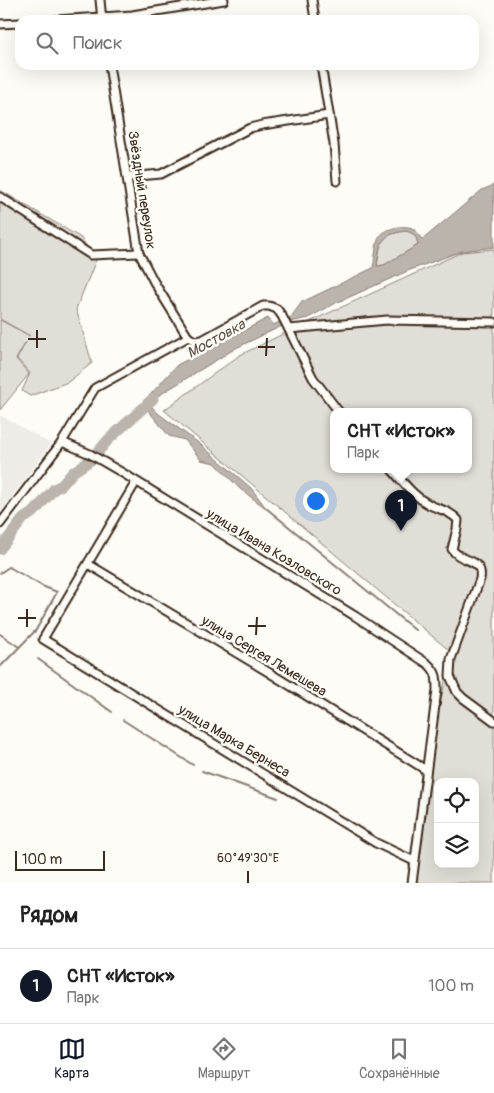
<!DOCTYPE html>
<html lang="ru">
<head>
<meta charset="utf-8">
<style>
  :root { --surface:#fff; --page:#f2f2f2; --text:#222; --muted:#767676; --line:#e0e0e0; --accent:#111827 }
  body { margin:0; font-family:Pangolin,sans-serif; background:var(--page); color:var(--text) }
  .controls { position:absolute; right:15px; bottom:15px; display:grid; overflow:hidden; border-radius:10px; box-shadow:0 5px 20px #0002 }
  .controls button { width:45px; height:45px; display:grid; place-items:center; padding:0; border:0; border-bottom:1px solid var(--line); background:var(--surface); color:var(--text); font:25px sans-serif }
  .scale { position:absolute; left:15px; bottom:12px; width:90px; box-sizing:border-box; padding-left:5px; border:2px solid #3b2a1e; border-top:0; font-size:14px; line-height:18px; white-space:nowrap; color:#3b2a1e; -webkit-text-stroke:4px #fdfcf7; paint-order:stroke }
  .you { position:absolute; left:315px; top:500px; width:18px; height:18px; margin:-12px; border:4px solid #fff; border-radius:50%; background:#1a73e8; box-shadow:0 0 0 8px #1a73e833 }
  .badge { display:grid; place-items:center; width:32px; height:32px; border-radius:50%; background:var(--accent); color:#fff; font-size:16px; font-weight:700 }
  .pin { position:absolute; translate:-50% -41px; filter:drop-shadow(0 1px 2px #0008) }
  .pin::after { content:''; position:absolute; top:26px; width:18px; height:15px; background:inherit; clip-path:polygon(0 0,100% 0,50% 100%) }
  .popup { position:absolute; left:330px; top:408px; width:142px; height:65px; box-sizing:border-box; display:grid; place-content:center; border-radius:10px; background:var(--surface); filter:drop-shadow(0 1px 4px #0005); font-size:16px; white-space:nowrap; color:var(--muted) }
  .popup b { font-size:19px; color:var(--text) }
  .popup::after { content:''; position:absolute; left:50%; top:100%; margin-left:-10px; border:10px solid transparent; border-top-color:var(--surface) }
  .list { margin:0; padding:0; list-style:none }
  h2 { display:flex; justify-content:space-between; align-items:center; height:65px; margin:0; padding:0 20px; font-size:21px }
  h2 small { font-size:16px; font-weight:400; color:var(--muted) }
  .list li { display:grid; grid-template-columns:32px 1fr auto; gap:15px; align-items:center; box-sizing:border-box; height:75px; padding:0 20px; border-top:1px solid var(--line) }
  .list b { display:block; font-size:19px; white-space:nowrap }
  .list p { margin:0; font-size:16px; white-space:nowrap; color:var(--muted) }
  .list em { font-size:16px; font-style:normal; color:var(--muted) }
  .icon { flex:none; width:28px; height:28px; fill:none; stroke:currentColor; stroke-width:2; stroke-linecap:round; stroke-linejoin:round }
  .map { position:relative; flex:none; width:494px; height:883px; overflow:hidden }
  .search { position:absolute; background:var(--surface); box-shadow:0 5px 20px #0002; left:15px; right:15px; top:15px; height:55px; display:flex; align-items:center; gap:12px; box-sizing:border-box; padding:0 18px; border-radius:15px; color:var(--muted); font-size:19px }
  .sheet { height:140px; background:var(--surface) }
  nav { display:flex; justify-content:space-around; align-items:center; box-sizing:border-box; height:70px; border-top:1px solid var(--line); background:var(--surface); font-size:14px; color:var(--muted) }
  nav a { display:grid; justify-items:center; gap:2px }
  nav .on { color:var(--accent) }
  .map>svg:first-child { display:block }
  .built { fill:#efece7 }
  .green { fill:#e1ded7; stroke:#8e847a; fill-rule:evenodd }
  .water { fill:#bbb4ad; stroke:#887d74; fill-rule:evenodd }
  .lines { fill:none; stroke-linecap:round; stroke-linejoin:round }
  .stream { stroke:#887d74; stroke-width:2 }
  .river { stroke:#bbb4ad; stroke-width:11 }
  .minor-casing { stroke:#3b2a1e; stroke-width:11 }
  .minor { stroke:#fdfcf7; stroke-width:7 }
  .ticks { fill:none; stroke:#3b2a1e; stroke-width:2 }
  .labels { text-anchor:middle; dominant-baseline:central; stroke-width:5; stroke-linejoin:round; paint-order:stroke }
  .street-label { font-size:14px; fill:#3b2a1e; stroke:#fdfcf7 }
  .water-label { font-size:15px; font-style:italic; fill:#615349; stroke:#fdfcf7 }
  .ticks-label { font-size:12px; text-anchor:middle; fill:#3b2a1e; stroke:#fdfcf7; stroke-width:5; stroke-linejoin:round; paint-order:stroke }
</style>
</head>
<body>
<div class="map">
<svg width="494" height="883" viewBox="0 0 494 883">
  <rect width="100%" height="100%" fill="#fdfcf7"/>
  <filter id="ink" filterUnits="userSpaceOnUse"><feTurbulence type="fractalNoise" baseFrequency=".02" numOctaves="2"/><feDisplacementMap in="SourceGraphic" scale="10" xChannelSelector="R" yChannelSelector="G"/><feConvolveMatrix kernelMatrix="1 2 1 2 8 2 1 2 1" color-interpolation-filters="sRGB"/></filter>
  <g filter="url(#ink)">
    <!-- built -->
    <path class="built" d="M0 415 51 444 0 513Z"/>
    <!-- green -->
    <g class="green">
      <path d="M0 190 81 238 96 260 76 309 92 363 68 382 30 396 22 391 30 373 17 359 26 342 16 359 29 374 0 410V320L30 336 0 319Z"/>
      <path d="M406 231C414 233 417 237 418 245L384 265 377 266C381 243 379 234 406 231Z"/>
      <path d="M494 249V883H414L432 744 451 652 164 410 240 355 283 334 462 252ZM334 412H468V470H334ZM438 782H475V864H438Z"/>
    </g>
    <!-- water -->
    <path class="water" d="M494 185V247L462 251 410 270 336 303 308 318 290 322 236 348 156 397 150 405 159 414 200 444 251 488 267 509 240 489 215 463 201 460 185 440 169 436 147 409H142L143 401 151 394 177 365 268 318 273 325 291 317 302 302 373 268C375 259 375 249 378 240 381 229 402 224 412 228 417 231 419 236 422 240L482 190ZM406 231C414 233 417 237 418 245L384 265 377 266C379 243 381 234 406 231Z"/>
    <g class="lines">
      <!-- stream -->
      <g class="stream">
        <path d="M266 508 415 630"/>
        <path d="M0 573 9 567 42 586 57 592 36 630 0 667"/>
        <path d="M0 634 19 647"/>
        <path d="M38 659 112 712"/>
        <path d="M123 720 193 765"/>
        <path d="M202 771 278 798"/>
      </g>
      <!-- river -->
      <path class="river" d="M0 549 23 519 35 511 54 489 62 485 73 472 91 460 108 440 153 399"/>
      <defs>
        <g id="minor">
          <path d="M100 0 102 20"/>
          <path d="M312 0 315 20"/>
          <path d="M56 20 132 15 224 0"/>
          <path d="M0 24 20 23"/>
          <path d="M109 65 139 253 154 282 188 337"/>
          <path d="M321 65 334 144 337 181"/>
          <path d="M128 177 161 174 250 128 262 125 329 115"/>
          <path d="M0 197 91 255 139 253"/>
          <path d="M289 329 387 320 494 322"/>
          <path d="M188 337 195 341 202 340 263 306H269L277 309 282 316 313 378 339 412"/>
          <path d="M62 442 90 454 121 472 355 616 428 664C437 672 437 678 437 690L412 883"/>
          <path d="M392 470C404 483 414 497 430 505 441 510 450 511 458 520L457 529 452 549C460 563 484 557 480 579L451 659 450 676 457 692 463 698 494 721"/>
          <path d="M136 482 43 639 376 843 414 861"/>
          <path d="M0 524 62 442 95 388 188 337"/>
          <path d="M88 564 265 670 426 770"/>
        </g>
      </defs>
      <!-- minor casing -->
      <use href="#minor" class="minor-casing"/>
      <!-- minor -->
      <use href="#minor" class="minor"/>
    </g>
  </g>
  <!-- ticks -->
  <path class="ticks" d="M28 339H46M258 347H275M37 348V330M266 356 267 338M18 618H36M248 626H266M27 627V609M256 635 257 617M248 883V871"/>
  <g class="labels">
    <!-- street labels -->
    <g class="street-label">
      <text transform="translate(142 190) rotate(81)">Звёздный переулок</text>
      <text transform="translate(274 552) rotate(31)">улица Ивана Козловского</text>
      <text transform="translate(264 656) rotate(31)">улица Сергея Лемешева</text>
      <text transform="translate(234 741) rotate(31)">улица Марка Бернеса</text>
    </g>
    <!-- water labels -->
    <g class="water-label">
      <text transform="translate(216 339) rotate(-29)">Мостовка</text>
    </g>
  </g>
  <g class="ticks-label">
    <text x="248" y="862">60°49'30"E</text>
  </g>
</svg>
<div class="controls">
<button><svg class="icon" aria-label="locate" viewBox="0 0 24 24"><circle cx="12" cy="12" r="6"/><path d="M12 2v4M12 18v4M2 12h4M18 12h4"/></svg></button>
<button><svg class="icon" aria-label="layers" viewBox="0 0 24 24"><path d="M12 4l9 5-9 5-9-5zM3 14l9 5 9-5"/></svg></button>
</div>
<div class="scale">100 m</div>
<div class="you"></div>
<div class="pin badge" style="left:401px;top:531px">1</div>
<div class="popup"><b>СНТ «Исток»</b>Парк</div>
<div class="search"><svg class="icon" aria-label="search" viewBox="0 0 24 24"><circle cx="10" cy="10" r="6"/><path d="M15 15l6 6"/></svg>Поиск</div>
</div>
<section class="sheet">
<h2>Рядом<small></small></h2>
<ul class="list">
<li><span class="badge">1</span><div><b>СНТ «Исток»</b><p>Парк</p></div><em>100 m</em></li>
</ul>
</section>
<nav>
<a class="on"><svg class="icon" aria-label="map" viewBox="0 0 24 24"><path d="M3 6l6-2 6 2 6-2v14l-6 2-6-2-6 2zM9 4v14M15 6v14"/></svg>Карта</a>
<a><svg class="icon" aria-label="directions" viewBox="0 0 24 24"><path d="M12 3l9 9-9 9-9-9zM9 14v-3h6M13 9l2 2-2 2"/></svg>Маршрут</a>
<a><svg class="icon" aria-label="saved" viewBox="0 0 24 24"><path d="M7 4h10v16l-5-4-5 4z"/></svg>Сохранённые</a>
</nav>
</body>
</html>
